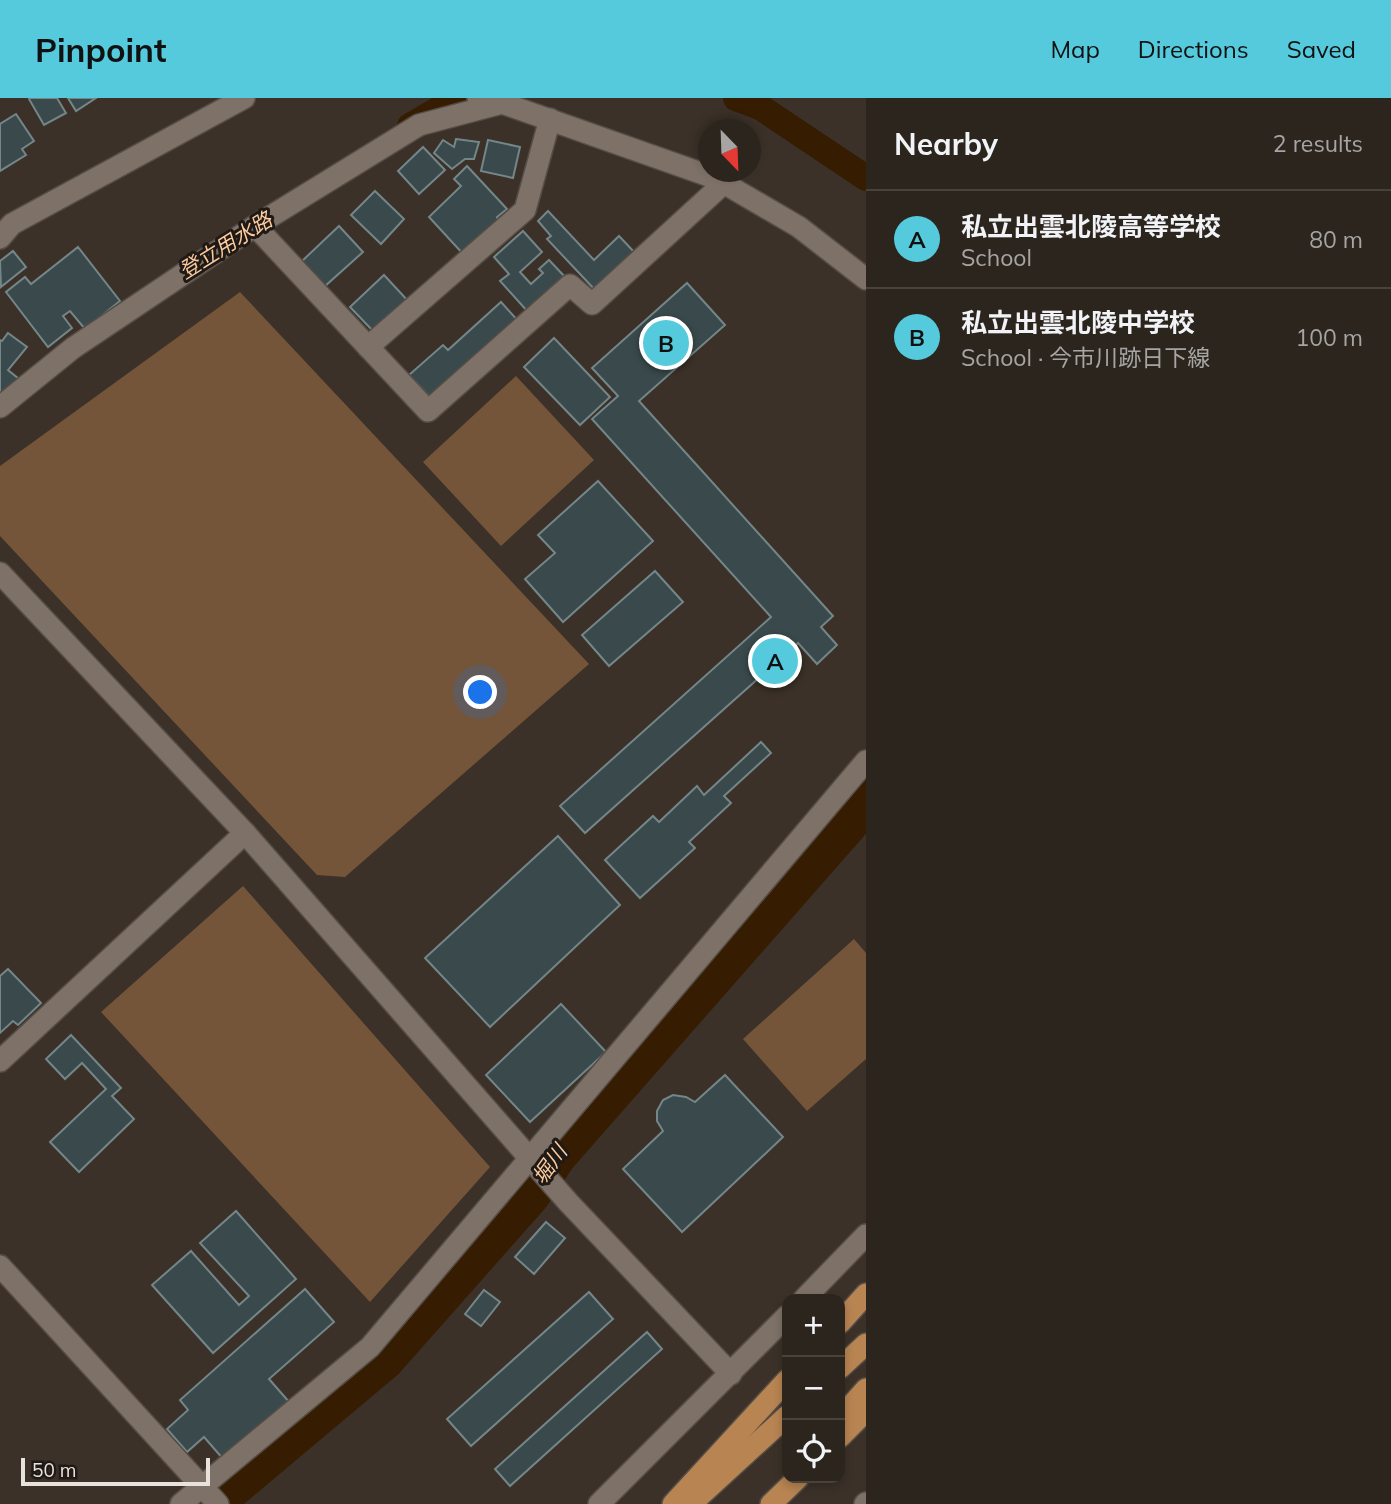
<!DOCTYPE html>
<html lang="en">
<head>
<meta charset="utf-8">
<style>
  :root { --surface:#2c251e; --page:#342d27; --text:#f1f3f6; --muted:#a6a5a4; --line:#48423c; --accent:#54cadc }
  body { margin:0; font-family:Mulish,"Noto Sans JP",sans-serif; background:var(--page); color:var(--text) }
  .controls { position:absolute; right:21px; bottom:21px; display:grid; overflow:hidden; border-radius:14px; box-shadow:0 4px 10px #0003 }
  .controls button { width:63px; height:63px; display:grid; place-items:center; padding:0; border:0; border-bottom:2px solid var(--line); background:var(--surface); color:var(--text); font:35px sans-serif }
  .compass { position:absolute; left:698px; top:21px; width:63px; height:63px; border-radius:50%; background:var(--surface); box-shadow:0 4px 10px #0003; rotate:157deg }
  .scale { position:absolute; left:21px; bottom:18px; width:189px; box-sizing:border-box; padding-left:7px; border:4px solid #e8e2dc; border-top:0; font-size:19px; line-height:24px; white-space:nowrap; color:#e8e2dc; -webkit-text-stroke:5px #1f1a16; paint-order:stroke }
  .you { position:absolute; left:481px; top:595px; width:24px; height:24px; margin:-18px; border:5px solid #fff; border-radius:50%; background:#1a73e8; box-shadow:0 0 0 10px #1a73e833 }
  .badge { display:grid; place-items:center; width:46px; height:46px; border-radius:50%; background:var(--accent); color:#111; font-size:23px; font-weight:700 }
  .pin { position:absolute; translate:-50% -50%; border:4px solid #fff; box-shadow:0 2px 7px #0006 }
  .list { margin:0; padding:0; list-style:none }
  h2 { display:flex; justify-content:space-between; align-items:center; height:91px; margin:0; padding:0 28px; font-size:30px }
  h2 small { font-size:23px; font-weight:400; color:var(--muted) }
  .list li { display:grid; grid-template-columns:46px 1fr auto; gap:21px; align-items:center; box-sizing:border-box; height:98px; padding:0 28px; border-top:2px solid var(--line) }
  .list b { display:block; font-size:26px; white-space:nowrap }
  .list p { margin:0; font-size:23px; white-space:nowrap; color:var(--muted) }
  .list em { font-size:23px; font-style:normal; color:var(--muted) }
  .icon { flex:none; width:38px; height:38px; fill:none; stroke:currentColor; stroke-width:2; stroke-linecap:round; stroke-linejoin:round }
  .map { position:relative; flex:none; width:866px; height:1406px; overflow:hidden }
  header { display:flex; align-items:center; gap:42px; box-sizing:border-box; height:98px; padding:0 35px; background:var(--accent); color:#111 }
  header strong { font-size:33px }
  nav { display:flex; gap:38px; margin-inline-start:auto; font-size:24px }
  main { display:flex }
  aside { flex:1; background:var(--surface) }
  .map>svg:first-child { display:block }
  .green { fill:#745539 }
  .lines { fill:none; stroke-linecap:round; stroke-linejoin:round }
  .canal { stroke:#361c00; stroke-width:26 }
  .river { stroke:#361c00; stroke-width:46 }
  .building { fill:#3a4a4c; stroke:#748688; stroke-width:2 }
  .minor-casing { stroke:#554d46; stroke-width:24 }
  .tertiary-casing { stroke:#554d46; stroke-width:24 }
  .trunk-casing { stroke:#554d46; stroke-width:24 }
  .minor { stroke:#7e7268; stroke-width:21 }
  .tertiary { stroke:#7e7268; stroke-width:21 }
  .trunk { stroke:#b88452; stroke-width:21 }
  .labels { text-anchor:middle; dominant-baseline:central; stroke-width:6; stroke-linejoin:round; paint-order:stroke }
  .water-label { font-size:21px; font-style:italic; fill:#fdcb9e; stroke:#1f1a16 }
</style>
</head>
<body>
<header>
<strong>Pinpoint</strong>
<nav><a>Map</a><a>Directions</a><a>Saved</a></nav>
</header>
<main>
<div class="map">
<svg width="866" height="1406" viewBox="0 0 866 1406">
  <rect width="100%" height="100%" fill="#3b3128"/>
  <!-- green -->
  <g class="green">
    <path d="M240 194 589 566 345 779 317 777 0 438V368Z"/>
    <path d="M516 278 594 362 501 448 423 364Z"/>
    <path d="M243 788 490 1069 370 1204 101 914Z"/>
    <path d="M854 841 866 855V961L807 1013 743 941Z"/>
  </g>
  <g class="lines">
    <!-- canal -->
    <g class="canal">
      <path d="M736 0 760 9 866 80"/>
      <path d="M410 28 458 0"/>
    </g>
    <!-- river -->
    <path class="river" d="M208 1406 382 1260 528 1095 555 1055 866 701"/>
  </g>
  <!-- building -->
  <g class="building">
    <path d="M30 0H57L66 15 44 27 29 1Z"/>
    <path d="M68 0H96L76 13Z"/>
    <path d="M16 16 34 43 22 51 26 57 0 73V26Z"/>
    <path d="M456 41 479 44 474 61H465L452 71 434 55 443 42 454 49Z"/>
    <path d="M488 42 520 49 513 80 481 73Z"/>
    <path d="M423 49 445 72 419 96 398 73Z"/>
    <path d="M467 68 507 111 497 119 499 124 464 157 429 119 461 88 454 81Z"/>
    <path d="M375 93 404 121 381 146 351 117Z"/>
    <path d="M548 113 594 162 619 138 637 157 597 194 547 141 551 138 538 123Z"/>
    <path d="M339 128 363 154 324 189 301 164Z"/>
    <path d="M523 133 542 154 520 174 531 186 543 175 539 171 549 162 566 180 528 214 500 183 509 176 494 159Z"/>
    <path d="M78 149 120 203 85 231 70 213 63 218 72 230 48 249 6 194 25 179 31 186Z"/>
    <path d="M13 153 26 169 1 189 0 163Z"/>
    <path d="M384 177 409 204 375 235 350 209Z"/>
    <path d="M687 185 725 227 639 303 833 518 821 529 837 547 817 566 798 545 585 735 560 708 771 519 592 321 618 298 592 270Z"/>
    <path d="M501 204 519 224 430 299 409 277 443 247 448 252Z"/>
    <path d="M8 235 27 249 8 272 19 281 5 298 0 294V242L2 243Z"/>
    <path d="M554 240 610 299 580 327 524 269Z"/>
    <path d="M598 383 653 443 563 524 525 481 555 455 538 437Z"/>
    <path d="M655 473 683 504 609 568 582 537Z"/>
    <path d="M761 644 771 655 724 698 731 705 689 744 695 750 640 800 605 762 653 718 659 724 697 688 704 697Z"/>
    <path d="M558 738 620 807 490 929 425 860Z"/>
    <path d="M8 871 41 905 18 927 13 923 0 935V878Z"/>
    <path d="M561 906 606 954 530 1024 486 977Z"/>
    <path d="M71 937 121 990 112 998 134 1021 79 1074 50 1044 106 991 82 965 65 981 46 961Z"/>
    <path d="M725 977 783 1039 682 1134 623 1071 663 1033 657 1023V1013L663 1002 673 997 686 999 695 1004Z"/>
    <path d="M236 1113 296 1181 213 1255 152 1187 191 1153 239 1207 249 1198 200 1145Z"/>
    <path d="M546 1124 565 1140 534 1176 515 1159Z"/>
    <path d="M305 1191 334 1224 269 1281 290 1305 224 1362 204 1339 187 1354 167 1331 188 1312 180 1302Z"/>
    <path d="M484 1192 500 1204 481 1228 465 1216Z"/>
    <path d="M589 1194 613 1221 471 1348 447 1321Z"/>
    <path d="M647 1234 662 1251 510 1388 495 1371Z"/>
  </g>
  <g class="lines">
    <defs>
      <g id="minor">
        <path d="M255 128 428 313 570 187 592 206 724 85"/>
        <path d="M0 140 12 126 244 0"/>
        <path d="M368 249 525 112 550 21"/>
        <path d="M0 309 73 250 255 128 419 27 502 5"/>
        <path d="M0 475 245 735 568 1104 731 1276"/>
        <path d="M0 963 245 735"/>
        <path d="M0 1168 218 1406"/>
        <path d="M804 1201 866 1137"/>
        <path d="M181 1406 370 1249 866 663"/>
        <path d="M599 1406 787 1218"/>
        <path d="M865 1406 866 1405"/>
      </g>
      <path id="tertiary" d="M478 0 502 5 715 80 799 129 866 181"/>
      <g id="trunk">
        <path d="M840 1225 866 1196"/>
        <path d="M840 1270 866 1246"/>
        <path d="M840 1320 866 1291"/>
        <path d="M840 1339 865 1314"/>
        <path d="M673 1406 787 1282"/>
        <path d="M691 1406 787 1318"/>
        <path d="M771 1406 798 1380"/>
      </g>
    </defs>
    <!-- minor casing -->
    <use href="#minor" class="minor-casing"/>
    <!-- tertiary casing -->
    <use href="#tertiary" class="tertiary-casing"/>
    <!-- trunk casing -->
    <use href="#trunk" class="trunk-casing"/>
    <!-- minor -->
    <use href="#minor" class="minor"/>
    <!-- tertiary -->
    <use href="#tertiary" class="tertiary"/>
    <!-- trunk -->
    <use href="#trunk" class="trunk"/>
  </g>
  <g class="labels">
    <!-- water labels -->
    <g class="water-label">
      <text transform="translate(225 147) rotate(-32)">登立用水路</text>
      <text transform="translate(549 1066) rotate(-54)">堀川</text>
    </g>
  </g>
</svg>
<div class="controls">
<button>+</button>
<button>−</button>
<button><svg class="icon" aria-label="locate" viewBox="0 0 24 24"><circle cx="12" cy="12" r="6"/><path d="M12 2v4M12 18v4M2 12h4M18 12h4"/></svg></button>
</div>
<svg class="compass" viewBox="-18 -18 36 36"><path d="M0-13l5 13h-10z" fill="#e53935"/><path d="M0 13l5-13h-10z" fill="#a6a5a4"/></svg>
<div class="scale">50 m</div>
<div class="you"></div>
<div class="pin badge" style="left:775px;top:563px">A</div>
<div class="pin badge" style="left:666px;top:245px">B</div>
</div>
<aside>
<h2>Nearby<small>2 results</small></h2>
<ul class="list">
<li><span class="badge">A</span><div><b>私立出雲北陵高等学校</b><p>School</p></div><em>80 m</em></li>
<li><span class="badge">B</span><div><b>私立出雲北陵中学校</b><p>School · 今市川跡日下線</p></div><em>100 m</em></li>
</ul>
</aside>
</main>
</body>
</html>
